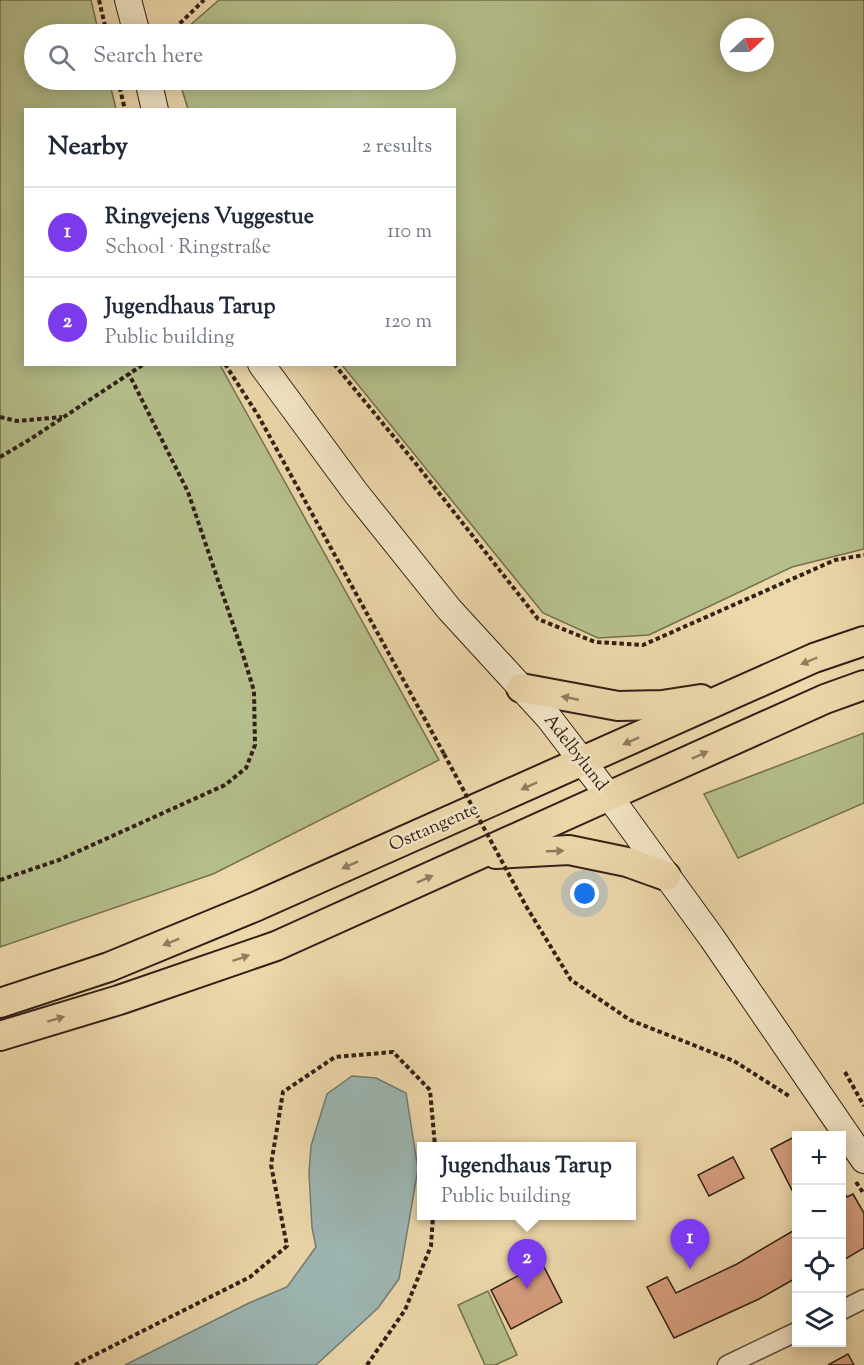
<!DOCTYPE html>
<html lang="en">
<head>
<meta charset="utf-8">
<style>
  :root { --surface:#fff; --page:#f6f6f7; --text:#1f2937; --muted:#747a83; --line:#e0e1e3; --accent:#7c3aed }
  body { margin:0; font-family:"Sorts Mill Goudy",serif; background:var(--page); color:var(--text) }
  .controls { position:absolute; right:18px; bottom:18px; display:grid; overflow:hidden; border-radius:0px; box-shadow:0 3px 15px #0003 }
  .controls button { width:54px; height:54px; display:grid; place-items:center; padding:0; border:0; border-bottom:2px solid var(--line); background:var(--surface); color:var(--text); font:30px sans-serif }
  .compass { position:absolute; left:720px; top:18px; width:54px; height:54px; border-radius:50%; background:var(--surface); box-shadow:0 3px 15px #0003; rotate:68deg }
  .you { position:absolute; left:585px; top:894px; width:21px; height:21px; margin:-15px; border:4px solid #fff; border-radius:50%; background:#1a73e8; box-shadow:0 0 0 9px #1a73e833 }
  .badge { display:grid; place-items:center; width:39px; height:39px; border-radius:50%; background:var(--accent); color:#fff; font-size:20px; font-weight:700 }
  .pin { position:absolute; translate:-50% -50px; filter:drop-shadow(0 2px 3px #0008) }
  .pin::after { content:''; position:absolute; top:32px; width:21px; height:18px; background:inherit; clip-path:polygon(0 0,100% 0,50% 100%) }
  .popup { position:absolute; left:417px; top:1142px; width:219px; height:78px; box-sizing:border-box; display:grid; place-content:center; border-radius:0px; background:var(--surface); filter:drop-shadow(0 2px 4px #0005); font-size:20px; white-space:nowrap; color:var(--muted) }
  .popup b { font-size:22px; color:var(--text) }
  .popup::after { content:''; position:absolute; left:50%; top:100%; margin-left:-12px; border:12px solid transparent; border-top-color:var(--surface) }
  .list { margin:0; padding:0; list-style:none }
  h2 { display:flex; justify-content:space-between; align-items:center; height:78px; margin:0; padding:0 24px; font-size:26px }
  h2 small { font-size:20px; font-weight:400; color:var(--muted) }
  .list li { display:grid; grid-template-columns:39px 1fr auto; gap:18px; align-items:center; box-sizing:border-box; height:90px; padding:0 24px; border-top:2px solid var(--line) }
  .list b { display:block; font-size:22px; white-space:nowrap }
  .list p { margin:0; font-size:20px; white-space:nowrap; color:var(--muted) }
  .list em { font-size:20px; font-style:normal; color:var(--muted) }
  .icon { flex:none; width:33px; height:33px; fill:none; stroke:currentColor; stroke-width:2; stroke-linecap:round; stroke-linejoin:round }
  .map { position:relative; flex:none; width:864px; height:1365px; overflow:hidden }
  .search { position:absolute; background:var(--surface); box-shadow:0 3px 15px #0003; left:24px; top:24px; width:432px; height:66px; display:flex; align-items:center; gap:15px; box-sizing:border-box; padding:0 21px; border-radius:33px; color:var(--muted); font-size:22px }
  .panel { position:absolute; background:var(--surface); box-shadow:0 3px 15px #0003; left:24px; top:108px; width:432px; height:258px; border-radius:0px }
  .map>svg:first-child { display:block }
  .green { fill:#b5bf8c; stroke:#747050; stroke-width:1.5; fill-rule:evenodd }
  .water { fill:#9db7b4; stroke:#727b74; stroke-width:1.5 }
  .building { fill:#d69e7e; stroke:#322015; stroke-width:1.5 }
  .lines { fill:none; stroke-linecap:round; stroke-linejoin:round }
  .street-casing { stroke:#614e3a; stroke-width:21 }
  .secondary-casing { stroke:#322015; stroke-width:28 }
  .primary-casing { stroke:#322015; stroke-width:32 }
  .path { stroke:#322015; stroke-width:4; stroke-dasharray:4.5 3; stroke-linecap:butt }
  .street { stroke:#f3e6c8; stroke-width:18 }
  .secondary { stroke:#f3e6c8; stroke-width:26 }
  .primary { stroke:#edd8ab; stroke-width:28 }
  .path-bridge { stroke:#322015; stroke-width:4; stroke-dasharray:4.5 3; stroke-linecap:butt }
  .oneway { fill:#907c60 }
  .labels { text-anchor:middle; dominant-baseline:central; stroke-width:5; stroke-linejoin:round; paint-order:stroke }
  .street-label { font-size:18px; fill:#322015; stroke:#f3e6c8 }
</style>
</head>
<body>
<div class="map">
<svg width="864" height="1365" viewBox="0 0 864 1365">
  <rect width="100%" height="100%" fill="#edd8ab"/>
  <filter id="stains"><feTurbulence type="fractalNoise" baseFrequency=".00333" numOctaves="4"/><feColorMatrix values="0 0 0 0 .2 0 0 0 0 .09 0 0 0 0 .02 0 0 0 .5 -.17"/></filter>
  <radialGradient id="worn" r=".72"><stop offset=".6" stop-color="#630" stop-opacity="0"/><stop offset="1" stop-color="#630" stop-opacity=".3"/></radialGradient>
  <!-- green -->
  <g class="green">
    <path d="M0 0H91L99 34H34V80H109L116 109 26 110V364L220 365 439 760 213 874 0 947Z"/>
    <path d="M219 0H864V549L792 567 649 635 598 638 543 613 342 365 454 364V110L188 109 179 80H446V34H180ZM729 27H765V63H729Z"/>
    <path d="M864 733V803L738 858 704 794Z"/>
    <path d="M488 1291 517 1355 495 1365H485L458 1305Z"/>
  </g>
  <!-- water -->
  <path class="water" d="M352 1076 376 1078 406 1093 418 1169 399 1279 378 1308 316 1365H125L249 1303 287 1287 316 1247 312 1228 309 1173 311 1146 327 1094Z"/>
  <!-- building -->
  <g class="building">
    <path d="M796 1136V1198L771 1149Z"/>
    <path d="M733 1157 744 1178 709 1196 698 1175Z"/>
    <path d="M842 1188 847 1197 853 1194 864 1213V1248L842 1261Z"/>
    <path d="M796 1229V1278L759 1299 674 1338 647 1287 667 1277 676 1293 737 1264Z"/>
    <path d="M542 1263 562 1302 511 1329 491 1290Z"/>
    <path d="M848 1354 854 1365H828Z"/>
  </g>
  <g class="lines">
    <defs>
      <g id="street">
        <path d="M842 1310 864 1299"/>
        <path d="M727 1365 796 1332"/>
      </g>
      <g id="secondary">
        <path d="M128 0 137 34"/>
        <path d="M148 80 155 110"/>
        <path d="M261 364 356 493 449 609 549 718 609 796 712 938 864 1160"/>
      </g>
      <g id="primary">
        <path d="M521 688 618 706 662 705 701 699"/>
        <path d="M496 854 569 850 627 862 666 876"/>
        <path d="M0 1003 109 967 257 906 814 658 864 641"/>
        <path d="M0 1036 119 1000 276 946 609 796 825 699 864 685"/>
      </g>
    </defs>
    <!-- street casing -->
    <use href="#street" class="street-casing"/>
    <!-- secondary casing -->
    <use href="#secondary" class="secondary-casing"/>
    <!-- primary casing -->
    <use href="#primary" class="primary-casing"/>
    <!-- path -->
    <g class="path">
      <path d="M99 0 107 34"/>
      <path d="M169 34 204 0"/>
      <path d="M118 80 125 110"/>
      <path d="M225 364 259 417 444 754"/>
      <path d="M334 364 417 465 538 619 595 642 643 645 835 560 864 555"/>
      <path d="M0 417 17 421 62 417"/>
      <path d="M0 457 29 440 144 364"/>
      <path d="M0 880 59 860 225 785 246 768 255 745 254 691 240 645 188 492 129 374"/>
      <path d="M526 906 571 980 630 1020 734 1061 789 1096"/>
      <path d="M845 1072 864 1106"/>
      <path d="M856 1182 864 1194"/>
      <path d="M75 1365 250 1277 287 1246 271 1165 283 1092 335 1057 393 1052 430 1090 435 1146"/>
      <path d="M367 1365 405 1310 431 1246 433 1216"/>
    </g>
    <!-- street -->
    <use href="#street" class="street"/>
    <!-- secondary -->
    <use href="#secondary" class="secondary"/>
    <!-- primary -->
    <use href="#primary" class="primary"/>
    <!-- path-bridge -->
    <path class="path-bridge" d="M444 754 526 906"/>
  </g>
  <!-- one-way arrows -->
  <defs><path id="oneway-solid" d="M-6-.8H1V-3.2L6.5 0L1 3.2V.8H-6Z" transform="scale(1.5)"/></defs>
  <g class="oneway">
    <use href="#oneway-solid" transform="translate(809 661) rotate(157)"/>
    <use href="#oneway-solid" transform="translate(570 698) rotate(-169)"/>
    <use href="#oneway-solid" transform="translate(631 741) rotate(156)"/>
    <use href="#oneway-solid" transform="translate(700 755) rotate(-24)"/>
    <use href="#oneway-solid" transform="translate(529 786) rotate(156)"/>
    <use href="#oneway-solid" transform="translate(555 851) rotate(-2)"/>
    <use href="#oneway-solid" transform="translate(350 865) rotate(156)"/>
    <use href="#oneway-solid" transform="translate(425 879) rotate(-24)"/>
    <use href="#oneway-solid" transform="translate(171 942) rotate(158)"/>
    <use href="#oneway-solid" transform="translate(241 958) rotate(-19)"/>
    <use href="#oneway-solid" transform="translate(56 1019) rotate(-17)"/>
  </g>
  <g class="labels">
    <!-- street labels -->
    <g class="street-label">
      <text transform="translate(575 753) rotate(52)">Adelbylund</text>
      <text transform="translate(434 828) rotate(-24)">Osttangente</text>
    </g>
  </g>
  <rect width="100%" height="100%" filter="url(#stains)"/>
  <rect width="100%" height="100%" fill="url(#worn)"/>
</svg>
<div class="controls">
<button>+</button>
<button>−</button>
<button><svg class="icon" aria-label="locate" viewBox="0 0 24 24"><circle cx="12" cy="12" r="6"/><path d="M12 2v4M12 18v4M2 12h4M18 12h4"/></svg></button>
<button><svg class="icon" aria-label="layers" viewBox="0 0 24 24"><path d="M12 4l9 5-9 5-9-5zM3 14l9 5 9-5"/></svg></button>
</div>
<svg class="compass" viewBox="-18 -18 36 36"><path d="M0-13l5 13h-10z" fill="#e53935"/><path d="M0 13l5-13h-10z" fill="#747a83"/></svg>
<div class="you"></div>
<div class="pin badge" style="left:690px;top:1269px">1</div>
<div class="pin badge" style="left:527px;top:1289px">2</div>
<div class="popup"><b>Jugendhaus Tarup</b>Public building</div>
<div class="search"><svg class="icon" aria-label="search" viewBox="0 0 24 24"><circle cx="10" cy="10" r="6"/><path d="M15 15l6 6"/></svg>Search here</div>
<section class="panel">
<h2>Nearby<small>2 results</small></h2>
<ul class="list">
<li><span class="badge">1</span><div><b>Ringvejens Vuggestue</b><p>School · Ringstraße</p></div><em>110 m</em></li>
<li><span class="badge">2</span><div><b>Jugendhaus Tarup</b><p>Public building</p></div><em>120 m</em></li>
</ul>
</section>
</div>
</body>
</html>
